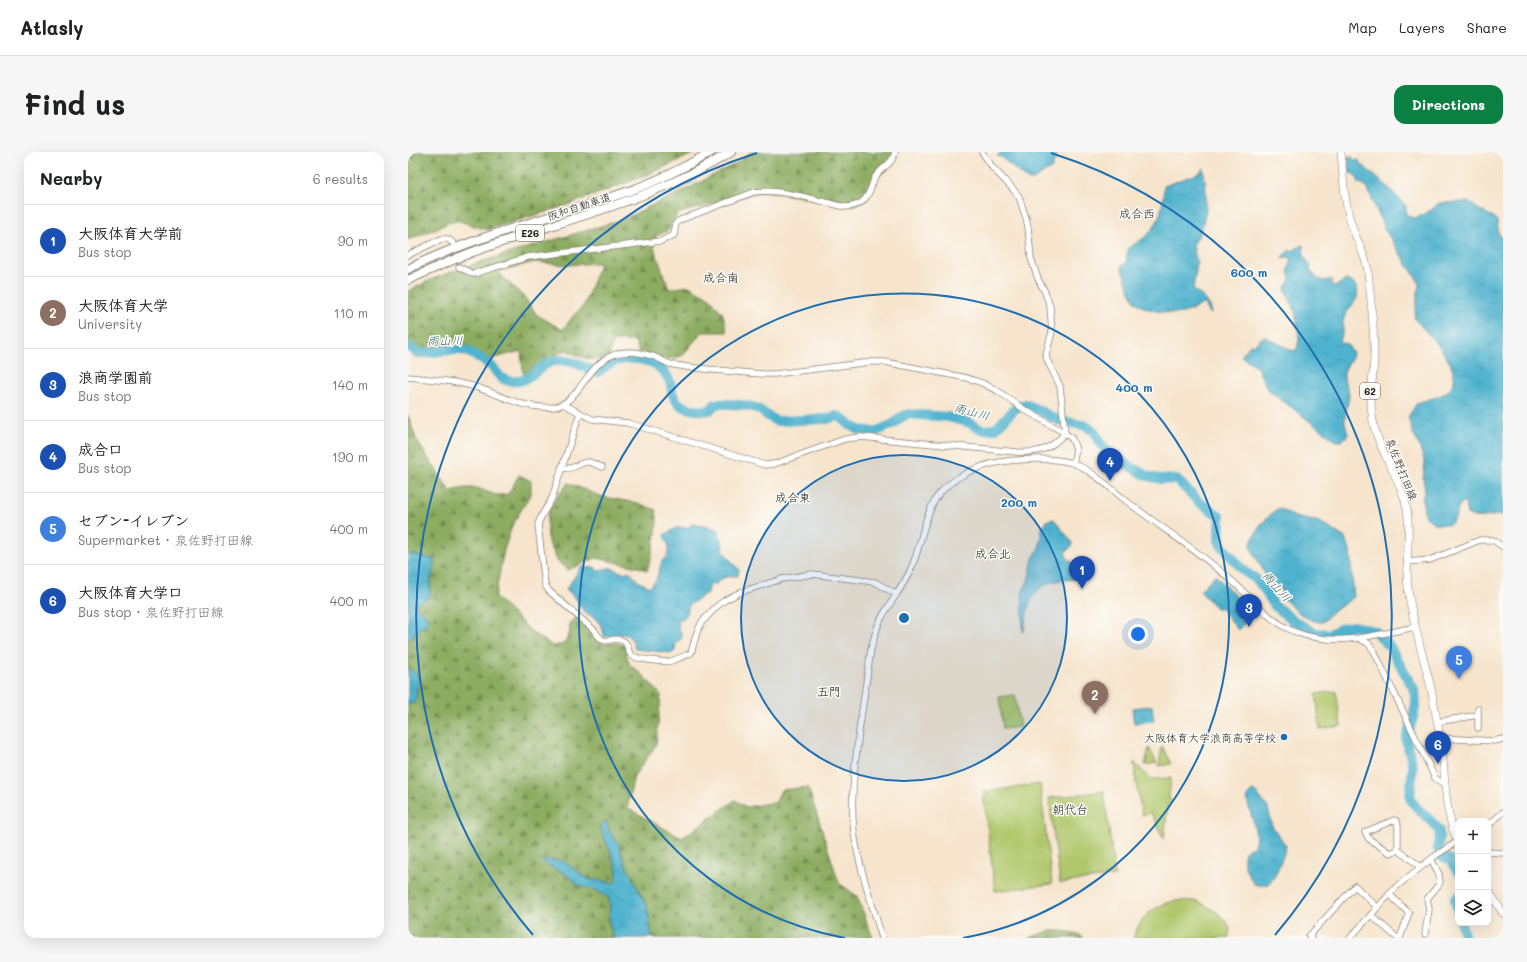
<!DOCTYPE html>
<html lang="en">
<head>
<meta charset="utf-8">
<style>
  :root { --surface:#fff; --page:#f6f6f6; --text:#202124; --muted:#757577; --line:#e0e0e0; --accent:#0b8043 }
  body { margin:0; font-family:Mali,"Klee One",sans-serif; background:var(--page); color:var(--text) }
  .controls { position:absolute; right:12px; bottom:12px; display:grid; overflow:hidden; border-radius:8px; box-shadow:0 4px 16px #0002 }
  .controls button { width:36px; height:36px; display:grid; place-items:center; padding:0; border:0; border-bottom:1px solid var(--line); background:var(--surface); color:var(--text); font:20px sans-serif }
  .you { position:absolute; left:730px; top:482px; width:14px; height:14px; margin:-10px; border:3px solid #fff; border-radius:50%; background:#1a73e8; box-shadow:0 0 0 6px #1a73e833 }
  .badge { display:grid; place-items:center; width:26px; height:26px; border-radius:50%; background:var(--accent); color:#fff; font-size:13px; font-weight:700 }
  .pin { position:absolute; translate:-50% -33px; filter:drop-shadow(0 1px 2px #0008) }
  .pin::after { content:''; position:absolute; top:21px; width:14px; height:12px; background:inherit; clip-path:polygon(0 0,100% 0,50% 100%) }
  .list { margin:0; padding:0; list-style:none }
  h2 { display:flex; justify-content:space-between; align-items:center; height:52px; margin:0; padding:0 16px; font-size:17px }
  h2 small { font-size:13px; font-weight:400; color:var(--muted) }
  .list li { display:grid; grid-template-columns:26px 1fr auto; gap:12px; align-items:center; box-sizing:border-box; height:72px; padding:0 16px; border-top:1px solid var(--line) }
  .list b { display:block; font-size:15px; white-space:nowrap }
  .list p { margin:0; font-size:13px; white-space:nowrap; color:var(--muted) }
  .list em { font-size:13px; font-style:normal; color:var(--muted) }
  .icon { flex:none; width:22px; height:22px; fill:none; stroke:currentColor; stroke-width:2; stroke-linecap:round; stroke-linejoin:round }
  .map { position:relative; flex:none; width:1095px; height:786px; overflow:hidden; border-radius:12px }
  header { display:flex; align-items:center; gap:24px; box-sizing:border-box; height:56px; padding:0 20px; background:var(--surface); border-bottom:1px solid var(--line) }
  header strong { font-size:19px }
  nav { display:flex; gap:22px; margin-inline-start:auto; font-size:14px }
  .intro { display:flex; align-items:center; justify-content:space-between; box-sizing:border-box; height:96px; padding:0 24px }
  h1 { margin:0; font-size:28px }
  .button { padding:10px 18px; border-radius:12px; background:var(--accent); color:#fff; font-size:14px; font-weight:700 }
  main { display:flex; gap:24px; padding:0 24px }
  aside { flex:1; background:var(--surface); border-radius:12px; box-shadow:0 4px 16px #0002 }
  .map>svg:first-child { display:block }
  .forest { fill:url(#forest-firs); stroke:#54643e; fill-rule:evenodd }
  .park { fill:#b1c76c; stroke:#667244 }
  .water { fill:url(#water-ripples); stroke:#366775 }
  .lines { fill:none; stroke-linecap:round; stroke-linejoin:round }
  .river { stroke:#4fb2ce; stroke-width:10 }
  .minor-casing { stroke:#898074; stroke-width:7 }
  .major-casing { stroke:#898074; stroke-width:8 }
  .highway-casing { stroke:#898074; stroke-width:10 }
  .minor { stroke:#fff; stroke-width:5.5 }
  .major { stroke:#fff; stroke-width:7 }
  .highway { stroke:#fff; stroke-width:8 }
  .ring { fill:none; stroke:#1f6fb2; stroke-width:2 }
  .poi-dot { fill:#1f6fb2; stroke:#fdfcf7; stroke-width:1.5 }
  .labels { text-anchor:middle; dominant-baseline:central; stroke-width:3; stroke-linejoin:round; paint-order:stroke }
  .shield { fill:#fdfcf7; stroke:#605f5e; stroke-width:1 }
  .shield-label { font-size:10px; font-weight:bold; fill:#1c1c1c }
  .street-label { font-size:11px; fill:#1c1c1c; stroke:#fdfcf7 }
  .poi-label { font-size:11px; fill:#1c1c1c; stroke:#fdfcf7; text-anchor:end }
  .neighbourhood-label { font-size:12px; fill:#1c1c1c; stroke:#fdfcf7 }
  .water-label { font-size:12px; font-style:italic; fill:#33606c; stroke:#fdfcf7 }
  .centre { fill:#1f6fb2; stroke:#fdfcf7; stroke-width:2 }
  .ring-label { font-size:12px; text-anchor:middle; font-weight:bold; fill:#1f6fb2; stroke:#fdfcf7; stroke-width:3; stroke-linejoin:round; paint-order:stroke }
</style>
</head>
<body>
<header>
<strong>Atlasly</strong>
<nav><a>Map</a><a>Layers</a><a>Share</a></nav>
</header>
<div class="intro"><h1>Find us</h1><a class="button">Directions</a></div>
<main>
<aside>
<h2>Nearby<small>6 results</small></h2>
<ul class="list">
<li><span class="badge" style="background:#1a4fb4">1</span><div><b>大阪体育大学前</b><p>Bus stop</p></div><em>90 m</em></li>
<li><span class="badge" style="background:#8d6e63">2</span><div><b>大阪体育大学</b><p>University</p></div><em>110 m</em></li>
<li><span class="badge" style="background:#1a4fb4">3</span><div><b>浪商学園前</b><p>Bus stop</p></div><em>140 m</em></li>
<li><span class="badge" style="background:#1a4fb4">4</span><div><b>成合口</b><p>Bus stop</p></div><em>190 m</em></li>
<li><span class="badge" style="background:#3f7fe0">5</span><div><b>セブン-イレブン</b><p>Supermarket · 泉佐野打田線</p></div><em>400 m</em></li>
<li><span class="badge" style="background:#1a4fb4">6</span><div><b>大阪体育大学口</b><p>Bus stop · 泉佐野打田線</p></div><em>400 m</em></li>
</ul>
</aside>
<div class="map">
<svg width="1095" height="786" viewBox="0 0 1095 786">
  <defs>
    <pattern id="forest-firs" width="22" height="20" patternUnits="userSpaceOnUse"><rect width="22" height="20" fill="#8cac60"/><path d="M5 1l3.5 6h-7zM16 11l3.5 6h-7z" fill="#728b4e"/></pattern>
    <pattern id="water-ripples" width="26" height="14" patternUnits="userSpaceOnUse"><rect width="26" height="14" fill="#4fb2ce"/><path d="M2 4q2-2 4 0t4 0M15 11q2-2 4 0t4 0" fill="none" stroke="#4498b0"/></pattern>
  </defs>
  <rect width="100%" height="100%" fill="#fdfcf7"/>
  <filter id="ink" filterUnits="userSpaceOnUse"><feTurbulence type="fractalNoise" baseFrequency=".025" numOctaves="2"/><feDisplacementMap in="SourceGraphic" scale="8" xChannelSelector="R" yChannelSelector="G"/><feConvolveMatrix kernelMatrix="1 2 1 2 8 2 1 2 1" color-interpolation-filters="sRGB"/></filter>
  <filter id="wash" filterUnits="userSpaceOnUse"><feTurbulence type="fractalNoise" baseFrequency=".012" numOctaves="4" result="noise"/><feDisplacementMap in="SourceGraphic" scale="16" xChannelSelector="R" yChannelSelector="G"/><feGaussianBlur stdDeviation="0.9" result="paint"/><feColorMatrix in="noise" values="0 0 0 0 0 0 0 0 0 0 0 0 0 0 0 0 0 1.4 0 .05"/><feComposite in="paint" operator="in"/></filter>
  <g filter="url(#wash)">
    <rect width="100%" height="100%" fill="#f6e4cc"/>
    <!-- forest -->
    <g class="forest">
      <path d="M0 0H289L237 24 160 53 79 78 48 68 0 88Z"/>
      <path d="M342 0H487L467 25 461 42 447 54 357 39 310 50 269 62 261 78 248 84 246 96 261 137 281 134 302 146 315 162 319 180H294L274 204 260 207 231 200 227 189H205L201 204C184 212 174 205 158 198L139 207 123 221H115L113 199 79 208 58 196 10 199 0 191V139L24 127 75 109 213 68 283 35 327 12ZM126 110 159 113 192 111 176 153 165 164 155 178 129 163 117 146 90 120Z"/>
      <path d="M0 263 9 289 42 339 57 336H69L88 343 100 342 111 323 123 329V341L104 374 96 398 87 445 125 481 145 494 156 492 162 480 161 471 169 465 186 480 194 492 208 491 216 493 221 512 236 524 253 543 248 593 226 624 219 656 274 686 327 648 338 655 368 650 373 638 400 635 431 731 449 744 465 786H244L239 754 217 712 213 698 207 686 202 680 199 673V669L195 670 193 675C194 689 217 717 206 731L180 727 155 709 142 708 145 716 158 722 170 733 188 738 200 745 202 751 201 771 206 786H0V552L6 551 9 541 0 516V488L15 474 21 470C18 461 13 459 6 454V452L11 451 22 444C22 441 22 430 23 427 24 420 27 414 25 407L3 402 0 407Z"/>
      <path d="M160 331 195 345 230 351 248 358C252 374 244 402 239 419L234 416 188 406 160 418 150 410 140 389 139 366 143 353Z"/>
      <path d="M641 779C652 779 668 778 676 786H621Z"/>
    </g>
    <!-- park -->
    <g class="park">
      <path d="M928 539 933 574 912 577 908 542Z"/>
      <path d="M607 543 612 575 595 577 591 545Z"/>
      <path d="M754 594 763 612 751 614Z"/>
      <path d="M741 596 749 611 737 613Z"/>
      <path d="M726 610 742 627 763 626 761 646 764 649 760 653 756 687 743 661 734 663 728 631Z"/>
      <path d="M632 632 644 732 587 739 575 640Z"/>
      <path d="M696 639 707 724 652 731 641 646Z"/>
      <path d="M766 749C773 749 779 748 785 749 796 750 819 765 822 777 822 779 821 783 820 786H725C732 766 745 754 766 749Z"/>
    </g>
    <!-- water -->
    <g class="water">
      <path d="M593 0H650L644 16 625 28 618 27 592 4 589 5Z"/>
      <path d="M943 4 947 8H951L953 12 981 36 998 54V61L999 64 1008 66 1023 58 1031 51 1061 50 1073 59 1086 65 1089 69 1091 83 1095 86V364C1083 361 1071 370 1059 362L1057 351 1054 350C1047 358 1051 366 1041 373L1027 372 1017 364 1014 347 1017 339 1015 326 1017 310 1011 294 1004 279 1000 265 1009 251C1020 247 1035 245 1043 236 1058 218 1018 179 1006 167L1011 134 1010 129 977 78 959 35 955 32 951 31C949 26 948 22 942 21L939 7 940 5Z"/>
      <path d="M795 16C800 44 801 69 785 93L789 112 785 137C795 146 801 146 803 162L801 161 797 151C790 154 782 160 774 161 764 163 733 158 727 149 721 139 717 125 713 114L718 111 720 96C726 92 733 89 738 84 753 71 755 52 756 34L791 21Z"/>
      <path d="M894 93 896 95C894 102 899 109 903 115L902 118 909 126 915 129 923 127 924 128 923 132 926 134 930 133 938 128C943 129 946 131 948 135 955 147 939 156 936 166 934 170 936 175 935 179 934 184 932 187 933 191L939 192 945 201C944 209 937 214 936 221 935 230 940 235 941 243 941 251 937 257 937 265 936 271 939 277 940 283L934 289H928L859 237 850 217 845 212 833 204 842 193H846L856 184 885 199 889 197 891 187 887 159 877 137 882 127 880 119 883 105 873 106 880 99 886 98Z"/>
      <path d="M871 356 887 365 912 370 936 385 940 392 942 399 946 445 922 462 915 470C899 471 884 455 874 445V440L872 435 862 431 843 396C842 384 861 361 871 356Z"/>
      <path d="M646 367 664 390 665 393 657 401C660 410 674 414 671 425 664 429 657 427 649 429 622 435 619 456 616 480H615L614 440 620 429 625 406 631 396 634 375 640 368Z"/>
      <path d="M284 372 310 377 316 400 331 418 330 424C322 423 312 426 308 432L301 433 299 441 281 453C280 460 279 466 271 468L270 475 275 485 268 491 267 499 264 501 227 497 224 488 219 483 213 482 196 485C196 473 186 464 176 460L169 448 158 437 174 414 177 416 187 415 190 419C193 418 197 416 200 416 208 415 213 424 221 419L231 430 242 435 248 428 254 409 259 405 261 394 256 383 270 375 280 376Z"/>
      <path d="M2 402 25 407C27 414 24 420 23 427 22 430 22 441 22 444L11 451 6 452V454C13 459 18 461 21 470L15 474 0 488V407Z"/>
      <path d="M807 423 846 462 830 478 812 455 809 457 792 439Z"/>
      <path d="M0 516 10 523 9 541 7 551 0 552Z"/>
      <path d="M744 554 746 569 726 571 724 556Z"/>
      <path d="M844 638 847 639 860 656 864 674 878 694C877 700 874 706 872 712 866 725 864 737 846 732 839 721 832 711 838 698L845 695C853 684 841 660 839 647Z"/>
      <path d="M199 669V673L202 680 210 691 217 712 239 754 244 786H206L201 771 202 751 200 745 188 738 170 733 158 722 145 716 133 708H148L155 709 180 727 206 731C217 717 194 689 193 675L195 670Z"/>
    </g>
    <g class="lines">
      <!-- river -->
      <g class="river">
        <path d="M0 194 9 201C23 202 45 195 58 199 63 201 77 209 82 213 90 219 90 228 103 229 125 232 132 208 152 208 164 208 178 216 190 220 194 217 198 213 203 211 215 205 233 206 245 211 249 212 258 222 260 226 264 231 263 238 265 243 270 257 289 260 302 258L307 252C315 251 343 253 350 257 357 261 361 266 369 269L419 267 428 264 433 265 442 273 452 278 467 280 485 272 492 266 500 262 540 265 562 271 572 277 577 278 587 277 608 256 618 252 650 268 678 274 686 279 693 292 706 305 739 324 752 327 769 328 792 351 812 364 811 388 813 393 837 420 848 427 856 437 866 453 885 468 907 481 922 482 934 476 946 474 967 479 982 495 1007 539 1008 550 1006 562 998 588 1005 614 1002 646C1005 655 1023 667 1030 677 1033 683 1030 689 1030 696 1031 699 1032 702 1034 705L1041 707 1050 720"/>
        <path d="M1050 745 1047 748 1050 761"/>
        <path d="M1053 771 1057 786"/>
      </g>
    </g>
  </g>
  <g filter="url(#ink)">
    <g class="lines">
      <defs>
        <g id="minor">
          <path d="M0 103 33 87H40L45 91"/>
          <path d="M51 115 65 122 120 105 253 89 266 83 268 71 272 68 346 40C374 36 409 49 437 55 453 54 459 48 464 33 465 30 466 26 468 24 474 15 485 12 487 0"/>
          <path d="M0 225C20 227 41 228 60 233 90 240 112 258 145 255 171 252 178 213 205 203 217 198 232 200 244 204 252 206 258 212 266 213 295 218 325 219 354 222H367L463 210H477L559 226 574 231 590 239 617 258 657 281 664 287 666 292 668 298 665 311"/>
          <path d="M155 252 184 267 220 271 357 313 366 312 437 287 453 285 609 300C631 301 642 298 657 281L652 234 639 208 638 202 644 180 642 154 636 138 630 127 623 106 620 75 618 66 611 45 605 37 585 16 574 0"/>
          <path d="M172 261 144 346C140 355 132 363 130 373L137 433 141 439 187 479C198 497 200 484 213 488 221 490 219 498 223 503 228 507 256 511 263 509 270 507 276 504 283 501L289 480 294 470 308 455 317 448 333 440 374 427 404 422 467 430 488 442"/>
          <path d="M153 316C166 319 172 309 181 310 185 311 190 314 194 315"/>
          <path d="M999 410 1022 408 1072 388H1085L1095 395"/>
          <path d="M952 487 960 491 966 499 1027 626 1037 633"/>
          <path d="M1070 557V576"/>
          <path d="M1029 570 1070 563"/>
          <path d="M1032 586 1086 589 1095 587"/>
          <path d="M1080 674 1095 660"/>
          <path d="M990 698 982 701 961 687 957 680 986 668 989 669 990 674V698L1013 715"/>
          <path d="M1080 700 1095 701"/>
          <path d="M981 742 1001 761 992 786"/>
          <path d="M963 763 989 786"/>
          <path d="M1017 782 1021 757 1019 747 1032 731 1031 722 1023 707"/>
          <path d="M474 786C464 750 451 717 446 680 442 646 447 613 451 579 455 552 459 525 463 497 466 487 468 476 473 467 482 450 495 435 503 417 513 395 515 367 528 346 542 326 569 314 592 310 614 307 643 305 664 311 684 317 708 342 725 354 758 379 793 401 823 428 845 447 862 471 890 481 929 495 967 483 1007 475"/>
          <path d="M903 786 901 784 947 734 969 755"/>
          <path d="M942 786 989 734 1027 704 1050 689"/>
        </g>
        <g id="major">
          <path d="M933 0C935 24 936 51 944 74 949 90 958 103 960 120 963 147 966 175 966 202 966 226 960 244 965 269 971 301 994 327 999 358 1003 383 997 410 1000 436 1004 470 1015 503 1023 536 1027 557 1031 578 1034 599 1038 629 1036 662 1050 689"/>
          <path d="M1080 738 1095 761"/>
        </g>
        <g id="highway">
          <path d="M0 117C70 82 148 65 221 39 250 29 277 15 303 0"/>
          <path d="M0 128C20 119 41 109 62 101 150 68 241 51 323 0"/>
        </g>
      </defs>
      <!-- minor casing -->
      <use href="#minor" class="minor-casing"/>
      <!-- major casing -->
      <use href="#major" class="major-casing"/>
      <!-- highway casing -->
      <use href="#highway" class="highway-casing"/>
      <!-- minor -->
      <use href="#minor" class="minor"/>
      <!-- major -->
      <use href="#major" class="major"/>
      <!-- highway -->
      <use href="#highway" class="highway"/>
    </g>
  </g>
  <!-- distance rings -->
  <circle cx="496" cy="466" r="163" fill="#1f6fb2" fill-opacity=".12"/>
  <g class="ring">
    <circle cx="496" cy="466" r="163"/>
    <path d="M437 786A325 325 0 1 1 555 786"/>
    <path d="M125 783A488 488 0 0 1 349 1M643 1A488 488 0 0 1 867 783"/>
  </g>
  <!-- markers -->
  <circle class="poi-dot" cx="876" cy="585" r="4"/>
  <g class="labels">
    <!-- shield labels -->
    <g class="shield">
      <rect x="108" y="73" width="28" height="16" rx="3"/>
      <rect x="952" y="231" width="20" height="16" rx="3"/>
    </g>
    <g class="shield-label">
      <text x="122" y="81">E26</text>
      <text x="962" y="239">62</text>
    </g>
    <!-- street labels -->
    <g class="street-label">
      <text transform="translate(171 54) rotate(-18)">阪和自動車道</text>
      <text transform="translate(994 317) rotate(68)">泉佐野打田線</text>
    </g>
    <!-- poi labels -->
    <g class="poi-label">
      <text x="868" y="585">大阪体育大学浪商高等学校</text>
    </g>
    <!-- neighbourhood labels -->
    <g class="neighbourhood-label">
      <text x="729" y="61">成合西</text>
      <text x="313" y="125">成合南</text>
      <text x="385" y="345">成合東</text>
      <text x="585" y="401">成合北</text>
      <text x="421" y="539">五門</text>
      <text x="662" y="657">朝代台</text>
    </g>
    <!-- water labels -->
    <g class="water-label">
      <text transform="translate(37 188) rotate(-1)">雨山川</text>
      <text transform="translate(564 259) rotate(15)">雨山川</text>
      <text transform="translate(869 434) rotate(49)">雨山川</text>
    </g>
  </g>
  <circle cx="496" cy="466" r="6" class="centre"/>
  <g class="ring-label">
    <text x="841" y="125">600 m</text>
    <text x="726" y="240">400 m</text>
    <text x="611" y="355">200 m</text>
  </g>
</svg>
<div class="controls">
<button>+</button>
<button>−</button>
<button><svg class="icon" aria-label="layers" viewBox="0 0 24 24"><path d="M12 4l9 5-9 5-9-5zM3 14l9 5 9-5"/></svg></button>
</div>
<div class="you"></div>
<div class="pin badge" style="left:674px;top:437px;background:#1a4fb4">1</div>
<div class="pin badge" style="left:687px;top:562px;background:#8d6e63">2</div>
<div class="pin badge" style="left:841px;top:475px;background:#1a4fb4">3</div>
<div class="pin badge" style="left:702px;top:329px;background:#1a4fb4">4</div>
<div class="pin badge" style="left:1051px;top:527px;background:#3f7fe0">5</div>
<div class="pin badge" style="left:1030px;top:612px;background:#1a4fb4">6</div>
</div>
</main>
</body>
</html>
